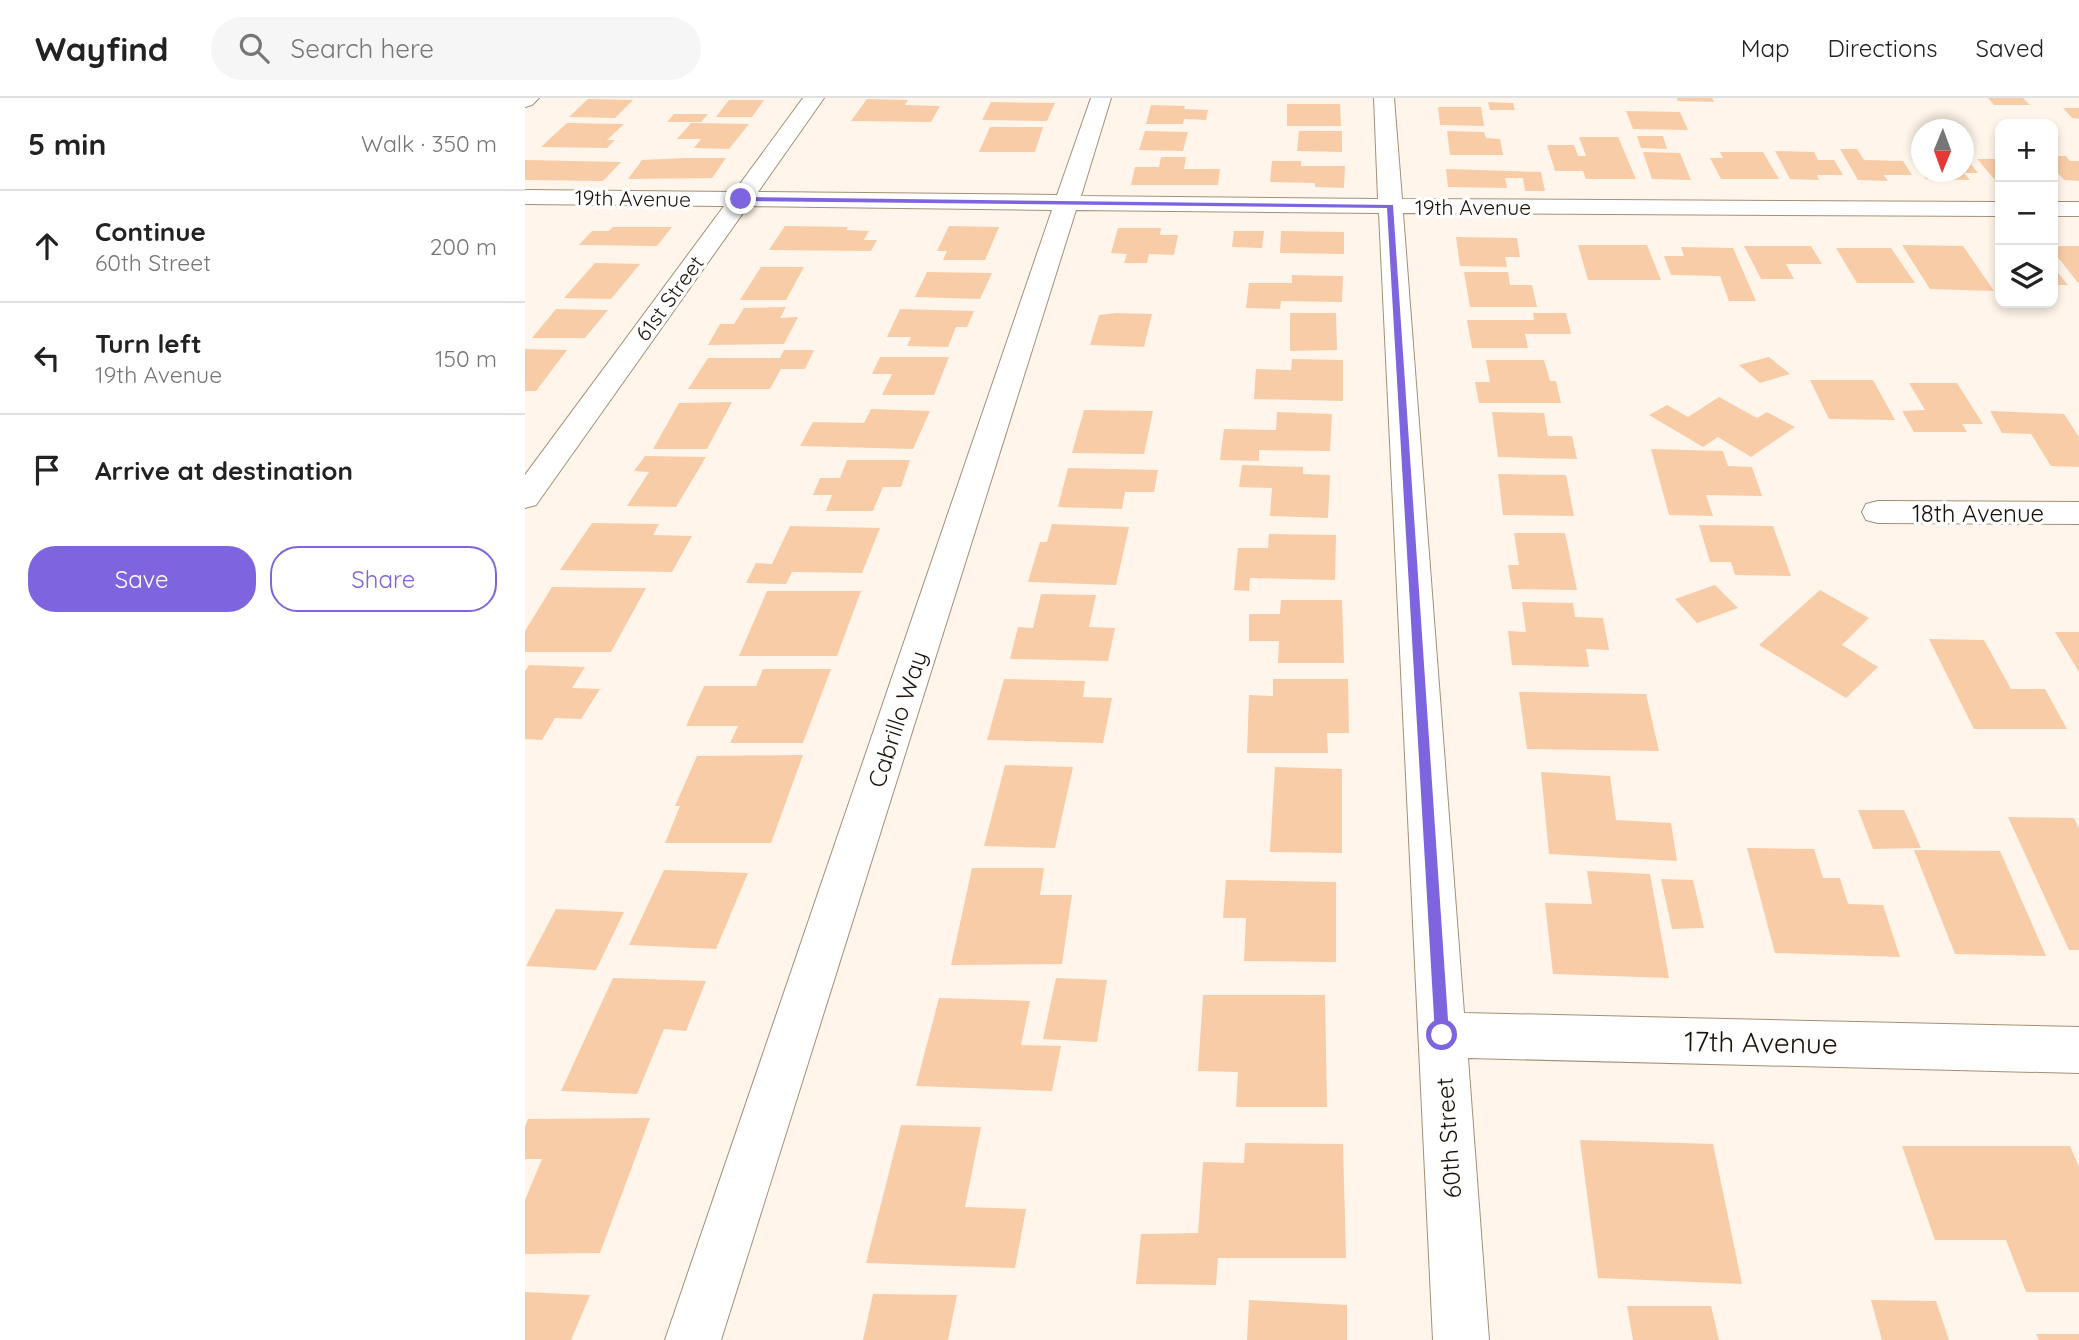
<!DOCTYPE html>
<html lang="en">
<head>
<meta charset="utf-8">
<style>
  :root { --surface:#fff; --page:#f6f6f6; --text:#222; --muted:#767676; --line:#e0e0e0; --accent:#7e64df }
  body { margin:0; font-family:Quicksand,sans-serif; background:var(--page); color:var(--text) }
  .controls { position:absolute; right:21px; top:21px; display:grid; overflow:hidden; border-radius:14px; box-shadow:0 4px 10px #0003 }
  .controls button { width:63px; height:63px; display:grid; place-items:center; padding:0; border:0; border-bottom:2px solid var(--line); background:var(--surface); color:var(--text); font:35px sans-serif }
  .compass { position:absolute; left:1386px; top:21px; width:63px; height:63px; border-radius:50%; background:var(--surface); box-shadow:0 4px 10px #0003; rotate:181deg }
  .stop { position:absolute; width:21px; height:21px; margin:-16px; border:5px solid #7e64df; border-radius:50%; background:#fff }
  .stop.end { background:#7e64df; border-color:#fff; box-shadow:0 2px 7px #0008 }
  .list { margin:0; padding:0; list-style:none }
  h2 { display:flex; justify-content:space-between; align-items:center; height:91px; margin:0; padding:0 28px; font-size:30px }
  h2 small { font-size:23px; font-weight:400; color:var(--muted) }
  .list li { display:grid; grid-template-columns:46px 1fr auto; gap:21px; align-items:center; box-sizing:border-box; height:112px; padding:0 28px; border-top:2px solid var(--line) }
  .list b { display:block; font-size:26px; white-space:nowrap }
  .list p { margin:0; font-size:23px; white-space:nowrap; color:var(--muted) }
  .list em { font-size:23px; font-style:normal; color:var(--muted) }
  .actions { display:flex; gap:14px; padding:21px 28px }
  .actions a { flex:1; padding:16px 0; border:2px solid var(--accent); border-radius:28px; text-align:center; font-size:24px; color:var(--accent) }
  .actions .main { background:var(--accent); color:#fff }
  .icon { flex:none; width:38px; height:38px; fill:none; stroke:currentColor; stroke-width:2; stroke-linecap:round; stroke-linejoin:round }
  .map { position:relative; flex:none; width:1554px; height:1242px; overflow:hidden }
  header { display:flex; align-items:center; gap:42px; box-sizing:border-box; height:98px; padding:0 35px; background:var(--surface); border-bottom:2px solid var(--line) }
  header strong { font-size:33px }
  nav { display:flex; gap:38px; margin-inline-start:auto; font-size:24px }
  .search { width:490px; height:63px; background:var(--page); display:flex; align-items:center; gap:18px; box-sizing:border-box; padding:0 24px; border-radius:38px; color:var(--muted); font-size:26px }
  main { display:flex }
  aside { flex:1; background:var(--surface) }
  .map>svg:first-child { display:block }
  .building { fill:#f9cca8 }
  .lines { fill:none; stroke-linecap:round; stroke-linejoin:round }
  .street-casing { stroke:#a58f77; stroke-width:2 }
  .street { fill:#fff; fill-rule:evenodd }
  .route { fill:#7e64df }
  .labels { text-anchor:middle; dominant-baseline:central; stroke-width:7; stroke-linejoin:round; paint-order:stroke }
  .far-street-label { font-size:21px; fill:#1b1209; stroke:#fff }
  .street-label { font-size:24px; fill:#1b1209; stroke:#fff }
  .near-street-label { font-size:28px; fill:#1b1209; stroke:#fff }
</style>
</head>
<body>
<header>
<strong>Wayfind</strong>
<div class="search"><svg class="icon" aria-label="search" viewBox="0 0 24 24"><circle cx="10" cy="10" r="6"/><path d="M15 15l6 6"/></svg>Search here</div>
<nav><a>Map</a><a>Directions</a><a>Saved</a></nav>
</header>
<main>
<aside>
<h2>5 min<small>Walk · 350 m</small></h2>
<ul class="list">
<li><svg class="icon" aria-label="ahead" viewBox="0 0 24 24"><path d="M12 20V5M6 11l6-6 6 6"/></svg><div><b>Continue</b><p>60th Street</p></div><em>200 m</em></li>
<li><svg class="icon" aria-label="left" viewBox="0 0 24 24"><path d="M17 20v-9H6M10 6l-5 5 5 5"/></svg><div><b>Turn left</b><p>19th Avenue</p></div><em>150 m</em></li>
<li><svg class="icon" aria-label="arrive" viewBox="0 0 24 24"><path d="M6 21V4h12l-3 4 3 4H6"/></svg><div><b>Arrive at destination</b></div></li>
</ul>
<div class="actions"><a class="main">Save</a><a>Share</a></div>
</aside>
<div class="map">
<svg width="1554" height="1242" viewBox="0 0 1554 1242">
  <rect width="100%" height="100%" fill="#fff5ea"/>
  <!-- building -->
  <g class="building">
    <path d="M1152 0H1187L1189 4 1153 3Z"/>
    <path d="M1463 0H1498L1505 7H1469Z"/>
    <path d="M63 1 108 2 90 20 44 19Z"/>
    <path d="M342 1 383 2 380 7 415 8 406 24 326 23Z"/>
    <path d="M204 2H239L227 19H191Z"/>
    <path d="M466 4 530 5 522 23 457 22Z"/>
    <path d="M963 4 988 5 990 12H965Z"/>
    <path d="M762 6H815L816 28H762Z"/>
    <path d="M626 7 660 8 659 11 683 12 681 22 659 21 658 26H621Z"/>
    <path d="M913 9H956L959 28 915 27Z"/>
    <path d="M1538 10H1554V21L1547 20Z"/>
    <path d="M1101 13 1155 14 1163 32 1108 31Z"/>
    <path d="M149 16H183L176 24H142Z"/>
    <path d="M42 25 99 26 82 42H90L82 50 16 49Z"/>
    <path d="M166 25 224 26 204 51 169 50 176 41H152Z"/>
    <path d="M465 29H518L510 54H454Z"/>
    <path d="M620 33 663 34 658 53 614 52Z"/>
    <path d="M774 33H817V54L772 53Z"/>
    <path d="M922 33 959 34 961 40 975 41 978 57H925Z"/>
    <path d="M1112 38H1138L1142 51 1116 50Z"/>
    <path d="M1054 39H1093L1111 81H1061L1058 73H1030L1022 47H1049L1053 58H1061Z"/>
    <path d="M1315 51H1332L1339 62 1378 63 1387 77H1359L1363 83 1333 82Z"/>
    <path d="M1250 53 1289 54 1293 62H1309L1318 77H1292L1294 82 1265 81Z"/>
    <path d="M1118 54 1155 55 1166 82 1127 81Z"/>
    <path d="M1195 54H1238L1254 81H1196L1185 60H1198Z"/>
    <path d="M1528 58H1541L1545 63H1554V83L1539 82 1528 69Z"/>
    <path d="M636 59H661L659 71H695L693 87H606L610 69H634Z"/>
    <path d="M161 60H201L187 80 103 81 117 62Z"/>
    <path d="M1386 60H1396V74H1438V61H1442L1453 75H1439L1445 82 1401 81Z"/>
    <path d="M1452 61H1475V83H1471Z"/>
    <path d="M0 62 96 64 78 83 0 82Z"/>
    <path d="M747 63H776V68H820L819 90 790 89V85L745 84Z"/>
    <path d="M921 71 1016 74 1020 93H1000L998 80H980L982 90 923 89Z"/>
    <path d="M260 128 323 129 321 132 344 133 339 142H352L346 153 244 152Z"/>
    <path d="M424 128 474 129 460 162H418L422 153H412Z"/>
    <path d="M88 129H147L132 148 54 147 67 133H84Z"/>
    <path d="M593 130H636L635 137H653L649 157 624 156 622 165H599L602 156 586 155Z"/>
    <path d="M709 133H739L737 150 707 149Z"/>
    <path d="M756 133 819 134V156L755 155Z"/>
    <path d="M931 139 992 140 995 159H980L982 169 935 168Z"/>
    <path d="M1053 147H1122L1136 182H1063Z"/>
    <path d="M1377 147 1438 148 1469 193 1405 191Z"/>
    <path d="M1219 148H1286L1297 166H1261L1269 181H1236Z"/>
    <path d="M1528 148H1554V186L1528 153Z"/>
    <path d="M1156 149 1208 150 1231 203H1204L1195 178 1146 177 1139 158H1159Z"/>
    <path d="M1311 150H1366L1390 185H1332Z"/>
    <path d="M70 165 115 166 86 201 39 200Z"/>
    <path d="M236 169H279L261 202H215Z"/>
    <path d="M1528 169 1543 187H1528Z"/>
    <path d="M402 174 467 175 455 201 390 199Z"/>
    <path d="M939 174H983L985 187H1007L1012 209H945Z"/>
    <path d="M767 177 818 178 817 204 756 203 755 211 721 210 724 185H767Z"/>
    <path d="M261 209 255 220 273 219 259 246 183 247 195 226H209L219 210Z"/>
    <path d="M31 211 83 212 60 240H7Z"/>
    <path d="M375 211 449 213 442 229H431L423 249 382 248 386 239H362Z"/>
    <path d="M591 215 627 216 619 249 565 247 574 217Z"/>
    <path d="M765 215H811L812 252 765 253Z"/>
    <path d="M1008 215H1041L1046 236H1000L1003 250H947L942 222H1009Z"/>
    <path d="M0 251 42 252 11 293H0Z"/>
    <path d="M259 252H289L280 271H256L245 291H163L183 260H255Z"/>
    <path d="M355 259H424L409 297H357L367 276H347Z"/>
    <path d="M1244 259 1265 276 1235 285 1214 267Z"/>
    <path d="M767 261 818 262V303L729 301 731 271 766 272Z"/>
    <path d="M961 262H1019L1025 283H1031L1036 305H954L950 284H965Z"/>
    <path d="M1285 282H1348L1370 322 1304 321Z"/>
    <path d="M1384 285H1432L1458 326H1437L1442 334H1389L1377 313 1400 312Z"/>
    <path d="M1194 299 1232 320 1242 314 1270 329 1226 359 1193 339 1178 349 1124 317 1142 307 1163 319Z"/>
    <path d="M207 304 182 351H128L154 305Z"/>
    <path d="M346 311 405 313 388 351 275 348 288 324 339 325Z"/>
    <path d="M559 312 628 313 619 356 547 355Z"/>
    <path d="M1465 313 1539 316 1554 339V369L1526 368 1506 336 1477 335Z"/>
    <path d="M752 314 807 316 805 353 734 352V363L695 362 699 331 751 332Z"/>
    <path d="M967 314 1019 315 1023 338H1047L1052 361 973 359Z"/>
    <path d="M1126 351 1198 353 1203 368 1227 369 1237 398 1181 397 1188 418 1144 417Z"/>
    <path d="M120 358 181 359 151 409 102 408 124 374 109 373Z"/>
    <path d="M322 362H385L376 389H358L348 413H301L307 397H288L295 380H315Z"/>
    <path d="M717 367 778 369V376L805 377 803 420 745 418 747 390 714 389Z"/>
    <path d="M543 370 633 372 629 394H600L597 411 533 409Z"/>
    <path d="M973 376 1041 377 1049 418 978 417Z"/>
    <path d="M67 425 134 426 128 437 167 438 147 474 35 472Z"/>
    <path d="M527 426 604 429 591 487 503 484 515 444H522Z"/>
    <path d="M1174 427 1248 428 1266 478 1210 477 1206 464H1185Z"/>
    <path d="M265 428 355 430 337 475 267 474 261 486 221 485 231 465 247 466Z"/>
    <path d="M989 435H1040L1052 492 987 491 983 467H994Z"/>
    <path d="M744 436 811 437 810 482 725 480 724 493 709 492 713 450H743Z"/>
    <path d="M1190 487 1213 510 1172 525 1150 501Z"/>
    <path d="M27 489 121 490 86 554H0V533Z"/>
    <path d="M1295 492 1344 520 1317 547 1353 569 1321 600 1234 547Z"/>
    <path d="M242 493H336L312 558H214Z"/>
    <path d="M516 496 571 497 564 529 590 530 583 563 485 561 493 529 508 530Z"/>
    <path d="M756 502H817L819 565H753L754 543H724V516H755Z"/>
    <path d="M997 504 1048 505 1050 519 1078 520 1084 552 1061 551 1064 569 987 567 983 533 1001 534Z"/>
    <path d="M1530 534H1554V574Z"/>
    <path d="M1404 541 1459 542 1486 591H1520L1542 631H1449Z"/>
    <path d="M4 567 60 569 47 590 75 591 56 621 30 620 17 642 0 641V573Z"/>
    <path d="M238 571H306L278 645H205L213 628H161L179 588H231Z"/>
    <path d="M479 581 560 583 558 599 587 600 578 645 462 642Z"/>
    <path d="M748 581H823L824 635H802L803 655H722L724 597 748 598Z"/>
    <path d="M994 594 1121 596 1134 653 1002 651Z"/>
    <path d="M278 657 246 745H140L155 708H150L172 658Z"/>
    <path d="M480 667 548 669 530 750 459 748Z"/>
    <path d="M750 669 817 671V755L745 754Z"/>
    <path d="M1016 674 1085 678 1091 722 1146 725 1152 763 1024 756Z"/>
    <path d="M1333 712H1379L1396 750 1348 751Z"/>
    <path d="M1483 719 1549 720 1554 730V852H1544Z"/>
    <path d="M1222 750 1289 751 1298 780H1315L1323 806 1358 807 1375 859 1250 855Z"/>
    <path d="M1389 752 1475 753 1521 858 1430 856Z"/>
    <path d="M447 770H519L515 797H547L537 866 426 867Z"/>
    <path d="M139 772 223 775 191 851 104 847Z"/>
    <path d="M1062 773 1125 776 1144 880 1028 876 1020 805 1067 806Z"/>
    <path d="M1136 781 1168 782 1179 830 1147 831Z"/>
    <path d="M701 782 811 784V864L719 863 721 820H698Z"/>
    <path d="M31 811 99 814 71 872 1 868Z"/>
    <path d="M88 880 181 883 161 933 139 931 112 996 36 993Z"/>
    <path d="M531 880 582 882 572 944 518 941Z"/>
    <path d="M678 897H800L802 1009H711L713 974 673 973Z"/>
    <path d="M414 900 505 903 496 947 536 948 527 993 391 988Z"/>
    <path d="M125 1020 75 1155 0 1156V1102L17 1061H0V1029L3 1021Z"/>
    <path d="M376 1027 456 1029 440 1109 501 1111 490 1170 341 1165Z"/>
    <path d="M1055 1042 1188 1046 1217 1186 1073 1180Z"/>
    <path d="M720 1045 818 1046 821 1160H693L691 1187 611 1186 616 1136 673 1135 678 1064 719 1065Z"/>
    <path d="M1377 1048H1545L1554 1069V1194H1501L1481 1142H1410Z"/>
    <path d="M0 1194 65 1197 46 1242H0Z"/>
    <path d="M348 1196 432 1197 423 1242H338Z"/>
    <path d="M724 1202 822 1207V1242H722Z"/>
    <path d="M1346 1202 1411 1203 1424 1242H1357Z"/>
    <path d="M1102 1208H1186L1194 1242H1108Z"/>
    <path d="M1511 1236H1554V1242H1514Z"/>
  </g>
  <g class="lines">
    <defs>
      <g id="street">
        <path d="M0 0H14L7 7 0 9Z"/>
        <path d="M278 0H299L233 94 532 97 566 0H586L556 98 853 101 849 0H869L877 101 1475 104V118L878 115 939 915 1554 929V975L943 960 964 1242H908L854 115 551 112 196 1242H140L527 112 223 108 11 407 0 410V377L199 108 0 106V92L209 94Z"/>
        <rect x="1528" y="104" width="26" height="14"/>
        <path d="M1353 403 1554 404V426L1353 425 1341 422 1337 414 1341 406Z"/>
      </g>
    </defs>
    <!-- street casing -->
    <use href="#street" class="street-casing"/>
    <!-- street -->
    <use href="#street" class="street"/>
  </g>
  <!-- route -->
  <path class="route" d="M214 99 868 107 924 937 922 942 917 944 910 937 862 110 216 103Z"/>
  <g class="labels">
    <!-- far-street labels -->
    <g class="far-street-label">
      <text transform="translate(108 100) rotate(1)">19th Avenue</text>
      <text x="948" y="109">19th Avenue</text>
      <text transform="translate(144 200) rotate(-54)">61st Street</text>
    </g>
    <!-- street labels -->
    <g class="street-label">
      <text x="1453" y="415">18th Avenue</text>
      <text transform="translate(372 621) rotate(-72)">Cabrillo Way</text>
      <text transform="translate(923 1040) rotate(-94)">60th Street</text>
    </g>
    <!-- near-street labels -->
    <g class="near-street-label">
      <text transform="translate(1236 944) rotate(1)">17th Avenue</text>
    </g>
  </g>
</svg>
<div class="controls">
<button>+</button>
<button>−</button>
<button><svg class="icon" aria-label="layers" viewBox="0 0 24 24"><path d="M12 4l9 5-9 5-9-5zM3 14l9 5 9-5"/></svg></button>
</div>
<svg class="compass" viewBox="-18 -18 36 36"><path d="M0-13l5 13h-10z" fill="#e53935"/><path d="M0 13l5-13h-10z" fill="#767676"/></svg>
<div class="stop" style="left:917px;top:937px"></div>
<div class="stop end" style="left:216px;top:101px"></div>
</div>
</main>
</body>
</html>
